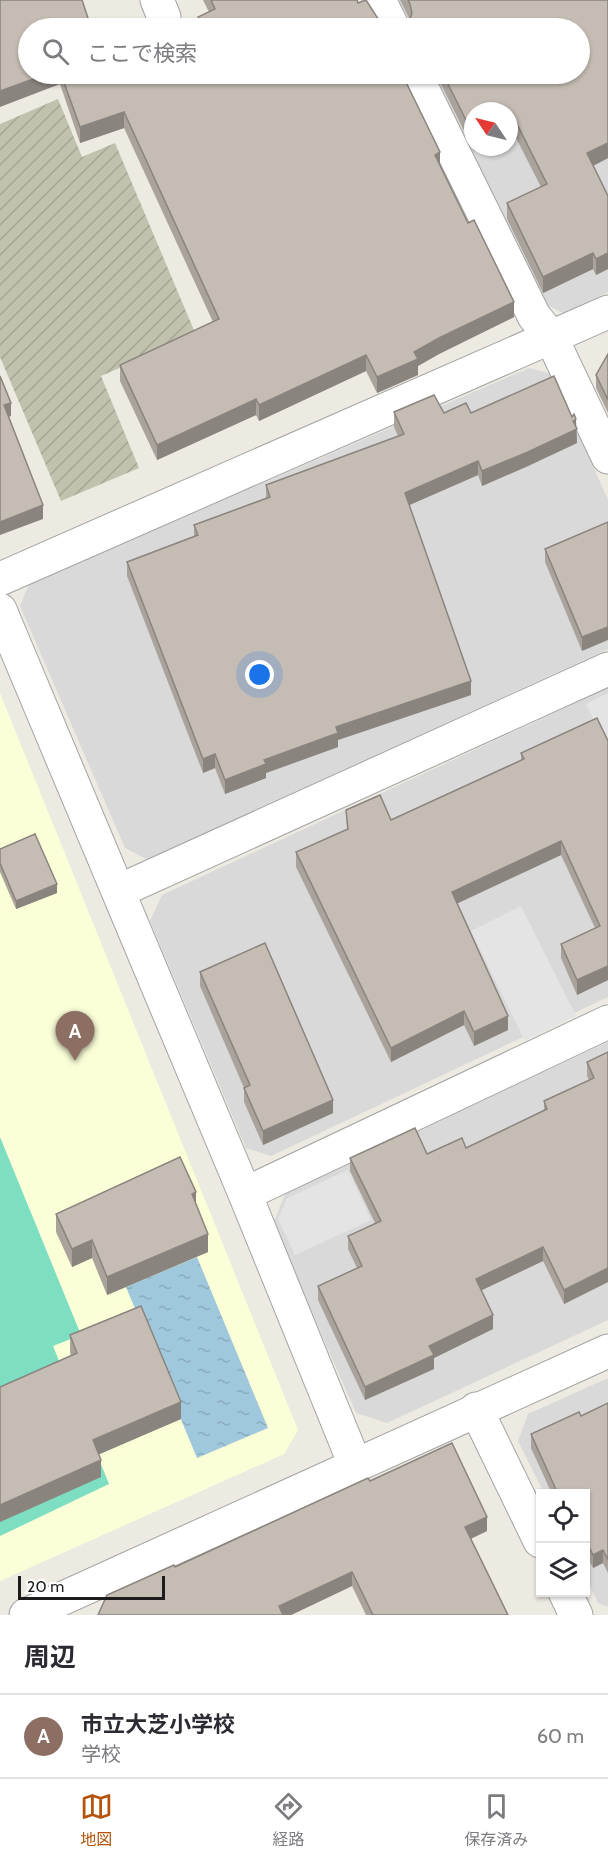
<!DOCTYPE html>
<html lang="ja">
<head>
<meta charset="utf-8">
<style>
  :root { --surface:#fff; --page:#f2f2f3; --text:#2b2b33; --muted:#7c7c81; --line:#e1e1e2; --accent:#b45309 }
  body { margin:0; font-family:Cabin,"Noto Sans JP",sans-serif; background:var(--page); color:var(--text) }
  .controls { position:absolute; right:18px; bottom:18px; display:grid; overflow:hidden; border-radius:0px; box-shadow:0 2px 4px #0004 }
  .controls button { width:54px; height:54px; display:grid; place-items:center; padding:0; border:0; border-bottom:2px solid var(--line); background:var(--surface); color:var(--text); font:30px sans-serif }
  .compass { position:absolute; left:464px; top:102px; width:54px; height:54px; border-radius:50%; background:var(--surface); box-shadow:0 2px 4px #0004; rotate:305deg }
  .scale { position:absolute; left:18px; bottom:15px; width:147px; box-sizing:border-box; padding-left:6px; border:3px solid #1c1c1c; border-top:0; font-size:16px; line-height:21px; white-space:nowrap; color:#1c1c1c; -webkit-text-stroke:4px #fff; paint-order:stroke }
  .you { position:absolute; left:260px; top:675px; width:21px; height:21px; margin:-15px; border:4px solid #fff; border-radius:50%; background:#1a73e8; box-shadow:0 0 0 9px #1a73e833 }
  .badge { display:grid; place-items:center; width:39px; height:39px; border-radius:50%; background:var(--accent); color:#fff; font-size:20px; font-weight:700 }
  .pin { position:absolute; translate:-50% -50px; filter:drop-shadow(0 2px 3px #0008) }
  .pin::after { content:''; position:absolute; top:32px; width:21px; height:18px; background:inherit; clip-path:polygon(0 0,100% 0,50% 100%) }
  .list { margin:0; padding:0; list-style:none }
  h2 { display:flex; justify-content:space-between; align-items:center; height:78px; margin:0; padding:0 24px; font-size:26px }
  h2 small { font-size:20px; font-weight:400; color:var(--muted) }
  .list li { display:grid; grid-template-columns:39px 1fr auto; gap:18px; align-items:center; box-sizing:border-box; height:84px; padding:0 24px; border-top:2px solid var(--line) }
  .list b { display:block; font-size:22px; white-space:nowrap }
  .list p { margin:0; font-size:20px; white-space:nowrap; color:var(--muted) }
  .list em { font-size:20px; font-style:normal; color:var(--muted) }
  .icon { flex:none; width:33px; height:33px; fill:none; stroke:currentColor; stroke-width:2; stroke-linecap:round; stroke-linejoin:round }
  .map { position:relative; flex:none; width:608px; height:1615px; overflow:hidden }
  .search { position:absolute; background:var(--surface); box-shadow:0 2px 4px #0004; left:18px; right:18px; top:18px; height:66px; display:flex; align-items:center; gap:15px; box-sizing:border-box; padding:0 21px; border-radius:33px; color:var(--muted); font-size:22px }
  .sheet { height:162px; background:var(--surface) }
  nav { display:flex; justify-content:space-around; align-items:center; box-sizing:border-box; height:84px; border-top:2px solid var(--line); background:var(--surface); font-size:16px; color:var(--muted) }
  nav a { display:grid; justify-items:center; gap:3px }
  nav .on { color:var(--accent) }
  .map>svg:first-child { display:block }
  .residential { fill:#dad9d9; fill-rule:evenodd }
  .education { fill:#fbffd8 }
  .construction { fill:url(#construction-furrows) }
  .pitch { fill:#7ddec2 }
  .parking { fill:#e4e4e4 }
  .water { fill:url(#water-ripples) }
  .lines { fill:none; stroke-linecap:round; stroke-linejoin:round }
  .minor-casing { stroke:#a3a3a3; stroke-width:35 }
  .tertiary-casing { stroke:#a3a3a3; stroke-width:35 }
  .minor { stroke:#fff; stroke-width:33 }
  .tertiary { stroke:#fff; stroke-width:33 }
  .wall { fill:#a9a39b }
  .shaded-wall { fill:#8a847e }
  .building { fill:#c5bdb4; stroke:#8a847e; stroke-width:1.5 }
</style>
</head>
<body>
<div class="map">
<svg width="608" height="1615" viewBox="0 0 608 1615">
  <defs>
    <pattern id="construction-furrows" width="10" height="10" patternUnits="userSpaceOnUse" patternTransform="scale(1.5)"><rect width="10" height="10" fill="#c0c2ad"/><path d="M-1 1l2-2M0 10L10 0M9 11l2-2" fill="none" stroke="#a4a694"/></pattern>
    <pattern id="water-ripples" width="26" height="14" patternUnits="userSpaceOnUse" patternTransform="scale(1.5)"><rect width="26" height="14" fill="#a0c8dc"/><path d="M2 4q2-2 4 0t4 0M15 11q2-2 4 0t4 0" fill="none" stroke="#89abbc"/></pattern>
  </defs>
  <rect width="100%" height="100%" fill="#edeae1"/>
  <!-- residential -->
  <g class="residential">
    <path d="M394 0H608V292L563 313 545 304 428 74H580V28H405ZM473 111H509V147H473Z"/>
    <path d="M529 368 552 374 608 500V649L148 860 125 848 20 606 29 584Z"/>
    <path d="M608 688V997L271 1156 246 1148 150 921 162 895Z"/>
    <path d="M608 1042V1320L387 1423 356 1413 273 1224 286 1192Z"/>
    <path d="M608 1378V1607L598 1603 586 1578V1494L544 1493 518 1441 528 1414Z"/>
  </g>
  <!-- education -->
  <path class="education" d="M0 693 298 1430 284 1454 0 1581Z"/>
  <!-- construction -->
  <path class="construction" d="M58 99 82 157 115 143 196 335 101 376 139 468 61 501 0 357V124Z"/>
  <!-- pitch -->
  <path class="pitch" d="M0 1137 81 1335 53 1346 109 1484 0 1536Z"/>
  <!-- parking -->
  <g class="parking">
    <path d="M608 693V749L586 704Z"/>
    <path d="M521 906 576 1016 525 1041 471 931Z"/>
    <path d="M348 1170 371 1220 295 1255 278 1219 287 1198Z"/>
  </g>
  <!-- water -->
  <path class="water" d="M197 1257 268 1428 197 1458 126 1287Z"/>
  <g class="lines">
    <defs>
      <g id="minor">
        <path d="M157 0 164 17"/>
        <path d="M379 0 393 28"/>
        <path d="M415 74 534 316 551 337 608 457"/>
        <path d="M0 579 608 312"/>
        <path d="M0 610 245 1194 356 1467"/>
        <path d="M119 891 608 669"/>
        <path d="M245 1194 608 1022"/>
        <path d="M476 1409 540 1541"/>
        <path d="M565 1592 576 1615"/>
      </g>
      <path id="tertiary" d="M26 1615 608 1351"/>
    </defs>
    <!-- minor casing -->
    <use href="#minor" class="minor-casing"/>
    <!-- tertiary casing -->
    <use href="#tertiary" class="tertiary-casing"/>
    <!-- minor -->
    <use href="#minor" class="minor"/>
    <!-- tertiary -->
    <use href="#tertiary" class="tertiary"/>
  </g>
  <!-- wall -->
  <g class="wall">
    <path d="M203 0H357L358 3 384 28H198V17L209 12Z"/>
    <path d="M400 0H608V158L593 166 608 196V269L596 275 593 269 543 293 507 219V203L541 187 513 132 473 111V147H482L474 151 436 74H579L409 22 410 20Z"/>
    <path d="M28 74H402L440 165 514 317 439 354 418 366V375L377 393 366 371 259 421 256 415 157 460 120 381V365L213 322 124 128 80 143 60 84Z"/>
    <path d="M608 354V413L596 388V375Z"/>
    <path d="M394 412 444 413H471L576 427 577 443 528 466 482 486 478 475 409 505 471 695 338 740V747L266 773V778L225 794 215 768 203 773 127 576V562L194 537V525L266 498V485L398 436 394 427Z"/>
    <path d="M608 522 582 651 545 562V549Z"/>
    <path d="M608 741V980L577 995 561 958V944L595 928 561 855 457 903 508 1030 474 1046 464 1025 391 1062 296 867V852L347 830 346 810 391 820 521 760V753Z"/>
    <path d="M0 849 57 893 16 909 0 872Z"/>
    <path d="M200 972 333 1113 263 1145 244 1102V1088L200 986Z"/>
    <path d="M608 1052V1282L564 1304 543 1261 481 1290 493 1329 434 1358V1369L365 1400 318 1300V1286L357 1268 348 1249V1236L375 1223 350 1171V1158L427 1154 466 1148 544 1111V1101L589 1080 587 1076V1062Z"/>
    <path d="M196 1204 208 1252 107 1295 92 1258 72 1267 56 1232V1214Z"/>
    <path d="M70 1335 181 1419 99 1454 101 1477 0 1522V1387L71 1356 70 1352Z"/>
    <path d="M608 1403V1573L603 1563 593 1568 585 1553V1494H552L531 1448V1434L581 1416Z"/>
    <path d="M370 1481 487 1531 471 1539 508 1615H366L352 1586 291 1615H98L175 1567Z"/>
  </g>
  <!-- shaded-wall -->
  <g class="shaded-wall">
    <path d="M47 74H60V84L0 107V91Z"/>
    <path d="M124 112V128L80 143V127Z"/>
    <path d="M513 116V132L509 134V118Z"/>
    <path d="M608 143V158L587 169V153Z"/>
    <path d="M474 147H482L474 151Z"/>
    <path d="M440 152V168L435 155Z"/>
    <path d="M593 253V269L543 293V277Z"/>
    <path d="M608 253V269L596 275V259Z"/>
    <path d="M514 302V317L439 354 418 366V375L377 393V377L414 352 439 338Z"/>
    <path d="M366 355V371L259 421V405Z"/>
    <path d="M256 399V415L157 460V445Z"/>
    <path d="M11 403V416L4 419V405Z"/>
    <path d="M576 419 577 443 528 466 482 486V471Z"/>
    <path d="M478 461V475L405 507V493Z"/>
    <path d="M43 505V519L0 535V522Z"/>
    <path d="M608 627V640L582 651V637Z"/>
    <path d="M471 681V695L338 740V747L266 773V778L225 794V780L264 760 336 727Z"/>
    <path d="M215 754V768L203 773V759Z"/>
    <path d="M561 841V855L452 906V892Z"/>
    <path d="M57 884V893L16 909V901Z"/>
    <path d="M608 966V980L577 995V980Z"/>
    <path d="M464 1011V1025L391 1062V1048Z"/>
    <path d="M508 1016V1030L474 1046V1032Z"/>
    <path d="M333 1100V1113L263 1145V1131Z"/>
    <path d="M196 1192V1211L192 1194Z"/>
    <path d="M208 1234V1252L107 1295V1277Z"/>
    <path d="M92 1240V1258L72 1267V1249Z"/>
    <path d="M543 1247V1261L476 1293V1279Z"/>
    <path d="M608 1268V1282L564 1304V1290Z"/>
    <path d="M493 1315V1329L434 1358V1369L365 1400V1387L429 1346Z"/>
    <path d="M181 1402V1419L93 1457V1440Z"/>
    <path d="M101 1460V1477L0 1522V1505Z"/>
    <path d="M487 1517V1531L465 1541V1527Z"/>
    <path d="M603 1550V1563L593 1568V1555Z"/>
    <path d="M352 1572V1586L291 1615H279V1606Z"/>
  </g>
  <!-- building -->
  <g class="building">
    <path d="M0 0H82L91 27 102 23 104 28H28V74H47L0 91Z"/>
    <path d="M211 0H357L358 3 366 0 384 28H203L198 17 215 9Z"/>
    <path d="M408 0H608V143L587 153 608 196V253L596 259 593 253 543 277 507 203 547 184 513 116 509 118V111H473V134L443 74H579V28H402L409 22 412 13 410 4Z"/>
    <path d="M61 74H402L440 152 435 155 468 223 474 220 514 302 439 338 414 352 418 359 377 377 366 355 259 405 256 399 157 445 120 365 219 319 124 112 80 127Z"/>
    <path d="M608 354V400L596 375Z"/>
    <path d="M0 376 11 403 4 405 43 505 0 522Z"/>
    <path d="M554 376 572 417 574 414 576 419 573 421 577 429 528 452 482 471 478 461 405 493 471 681 336 727 338 733 264 760 266 764 225 780 215 754 203 759 127 562 198 535 194 525 270 497 266 485 404 434 394 412 434 395 444 413 466 403 471 413Z"/>
    <path d="M608 522V627L582 637 545 549Z"/>
    <path d="M597 718 608 741V966L577 980 561 944 600 926 561 841 452 892 508 1016 474 1032 464 1011 391 1048 296 852 348 829 346 810 380 795 391 820 524 759 521 753Z"/>
    <path d="M35 834 57 884 16 901 0 863V849Z"/>
    <path d="M265 943 333 1100 263 1131 244 1088 250 1085 200 972Z"/>
    <path d="M608 1052V1268L564 1290 543 1247 476 1279 493 1315 429 1346 434 1355 365 1387 318 1286 362 1266 348 1236 381 1221 350 1158 415 1128 427 1154 462 1138 466 1148 547 1109 544 1101 594 1078 587 1062Z"/>
    <path d="M180 1157 196 1192 192 1194 208 1234 107 1277 92 1240 72 1249 56 1214Z"/>
    <path d="M141 1306 181 1402 93 1440 101 1460 0 1505V1387L77 1353 70 1335Z"/>
    <path d="M608 1403V1560L603 1550 593 1555 585 1539V1494H564L563 1491 558 1494 531 1434 579 1412 581 1416Z"/>
    <path d="M452 1443 487 1517 465 1527 508 1615H373L352 1572 279 1606 283 1615H98L107 1595 174 1565 175 1567 368 1478 370 1481Z"/>
  </g>
</svg>
<div class="controls">
<button><svg class="icon" aria-label="locate" viewBox="0 0 24 24"><circle cx="12" cy="12" r="6"/><path d="M12 2v4M12 18v4M2 12h4M18 12h4"/></svg></button>
<button><svg class="icon" aria-label="layers" viewBox="0 0 24 24"><path d="M12 4l9 5-9 5-9-5zM3 14l9 5 9-5"/></svg></button>
</div>
<svg class="compass" viewBox="-18 -18 36 36"><path d="M0-13l5 13h-10z" fill="#e53935"/><path d="M0 13l5-13h-10z" fill="#7c7c81"/></svg>
<div class="scale">20 m</div>
<div class="you"></div>
<div class="pin badge" style="left:75px;top:1061px;background:#8d6e63">A</div>
<div class="search"><svg class="icon" aria-label="search" viewBox="0 0 24 24"><circle cx="10" cy="10" r="6"/><path d="M15 15l6 6"/></svg>ここで検索</div>
</div>
<section class="sheet">
<h2>周辺<small></small></h2>
<ul class="list">
<li><span class="badge" style="background:#8d6e63">A</span><div><b>市立大芝小学校</b><p>学校</p></div><em>60 m</em></li>
</ul>
</section>
<nav>
<a class="on"><svg class="icon" aria-label="map" viewBox="0 0 24 24"><path d="M3 6l6-2 6 2 6-2v14l-6 2-6-2-6 2zM9 4v14M15 6v14"/></svg>地図</a>
<a><svg class="icon" aria-label="directions" viewBox="0 0 24 24"><path d="M12 3l9 9-9 9-9-9zM9 14v-3h6M13 9l2 2-2 2"/></svg>経路</a>
<a><svg class="icon" aria-label="saved" viewBox="0 0 24 24"><path d="M7 4h10v16l-5-4-5 4z"/></svg>保存済み</a>
</nav>
</body>
</html>
